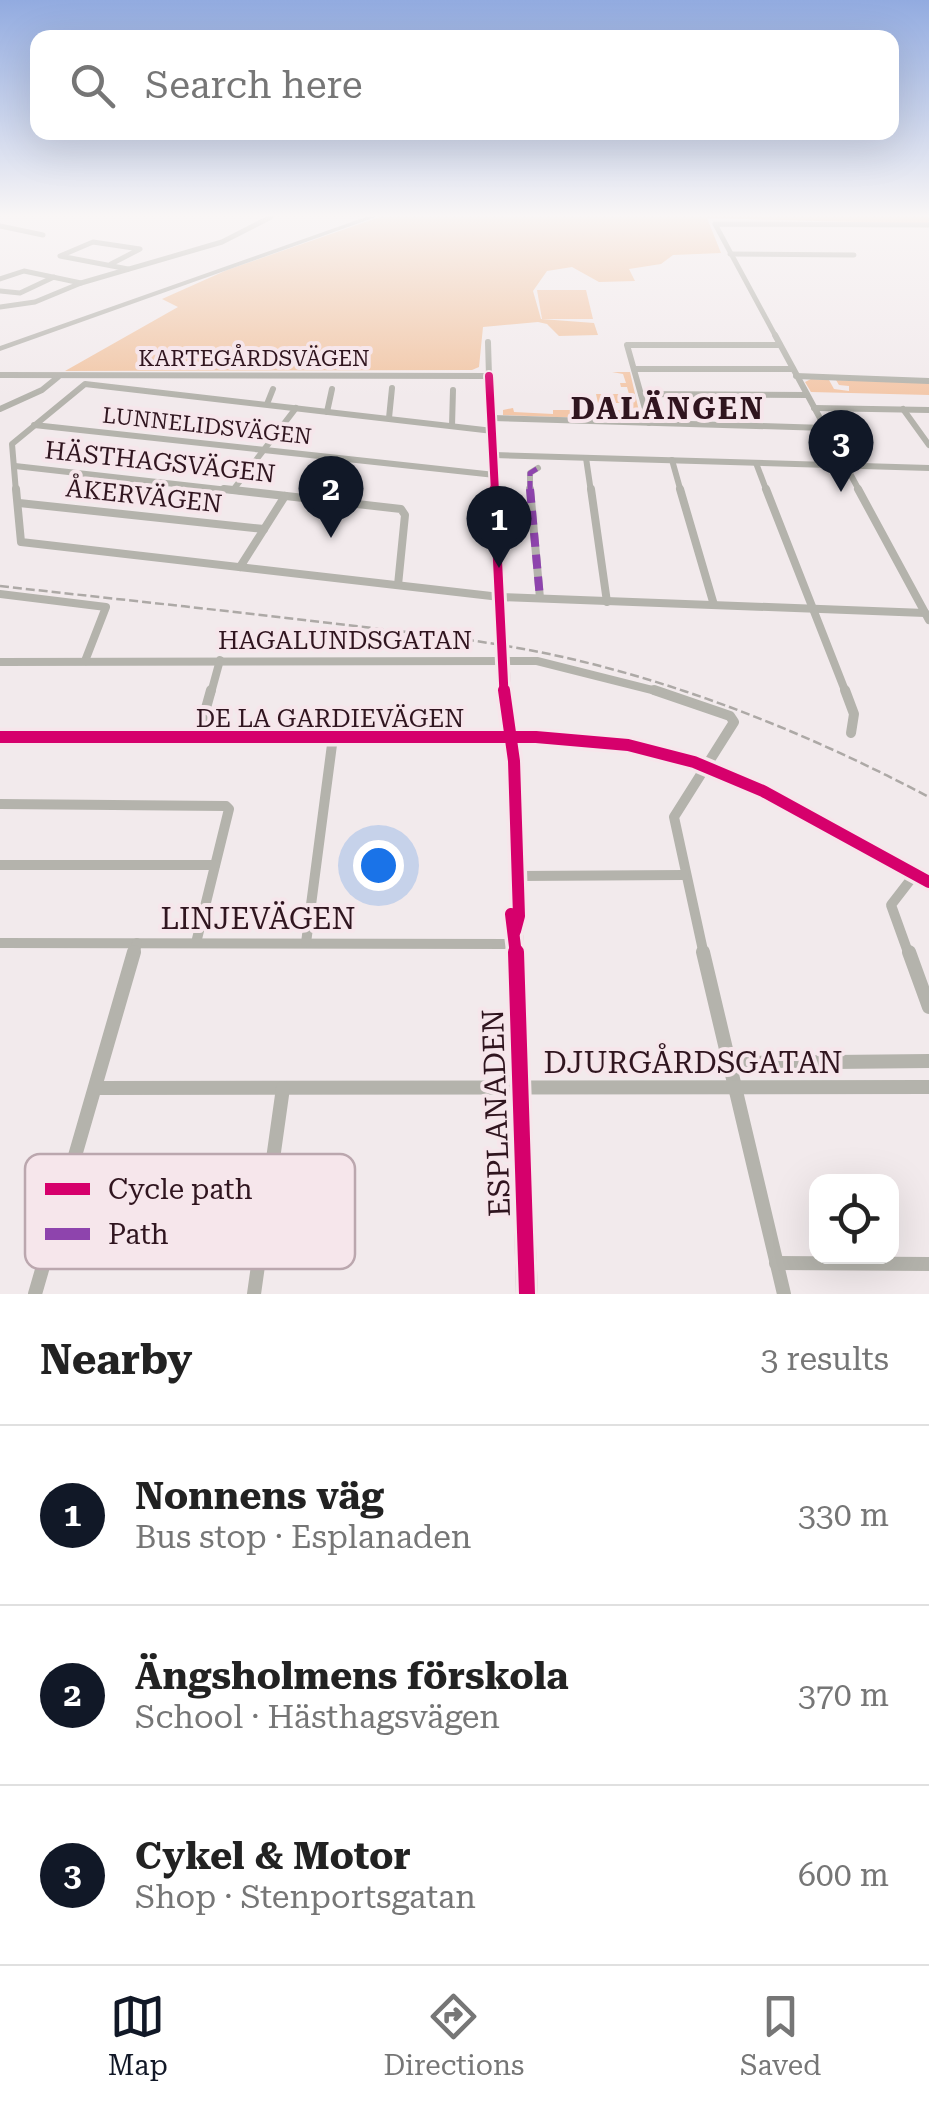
<!DOCTYPE html>
<html lang="en">
<head>
<meta charset="utf-8">
<style>
  :root { --surface:#fff; --page:#f6f6f6; --text:#222; --muted:#767676; --line:#e0e0e0; --accent:#111827 }
  body { margin:0; font-family:"Roboto Serif",serif; background:var(--page); color:var(--text) }
  .controls { position:absolute; right:30px; bottom:30px; display:grid; overflow:hidden; border-radius:20px; box-shadow:0 10px 40px #0002 }
  .controls button { width:90px; height:90px; display:grid; place-items:center; padding:0; border:0; border-bottom:2px solid var(--line); background:var(--surface); color:var(--text); font:50px sans-serif }
  .you { position:absolute; left:378px; top:865px; width:35px; height:35px; margin:-25px; border:8px solid #fff; border-radius:50%; background:#1a73e8; box-shadow:0 0 0 15px #1a73e833 }
  .badge { display:grid; place-items:center; width:65px; height:65px; border-radius:50%; background:var(--accent); color:#fff; font-size:32px; font-weight:700 }
  .pin { position:absolute; translate:-50% -82px; filter:drop-shadow(0 2px 5px #0008) }
  .pin::after { content:''; position:absolute; top:52px; width:35px; height:30px; background:inherit; clip-path:polygon(0 0,100% 0,50% 100%) }
  .list { margin:0; padding:0; list-style:none }
  h2 { display:flex; justify-content:space-between; align-items:center; height:130px; margin:0; padding:0 40px; font-size:42px }
  h2 small { font-size:32px; font-weight:400; color:var(--muted) }
  .list li { display:grid; grid-template-columns:65px 1fr auto; gap:30px; align-items:center; box-sizing:border-box; height:180px; padding:0 40px; border-top:2px solid var(--line) }
  .list b { display:block; font-size:38px; white-space:nowrap }
  .list p { margin:0; font-size:32px; white-space:nowrap; color:var(--muted) }
  .list em { font-size:32px; font-style:normal; color:var(--muted) }
  .icon { flex:none; width:55px; height:55px; fill:none; stroke:currentColor; stroke-width:2; stroke-linecap:round; stroke-linejoin:round }
  .map { position:relative; flex:none; width:929px; height:1294px; overflow:hidden }
  .search { position:absolute; background:var(--surface); box-shadow:0 10px 40px #0002; left:30px; right:30px; top:30px; height:110px; display:flex; align-items:center; gap:25px; box-sizing:border-box; padding:0 35px; border-radius:20px; color:var(--muted); font-size:38px }
  .sheet { height:670px; background:var(--surface) }
  nav { display:flex; justify-content:space-around; align-items:center; box-sizing:border-box; height:140px; border-top:2px solid var(--line); background:var(--surface); font-size:28px; color:var(--muted) }
  nav a { display:grid; justify-items:center; gap:5px }
  nav .on { color:var(--accent) }
  .map>svg:first-child { display:block }
  .green { fill:#f3c7a9 }
  .forest { fill:#f1c5a4 }
  .lines { fill:none; stroke-linecap:round; stroke-linejoin:round }
  .street-far4 { stroke:#b4b3ac; stroke-width:5 }
  .street-far3 { stroke:#b4b3ac; stroke-width:6 }
  .street-far2 { stroke:#b4b3ac; stroke-width:8 }
  .street-far1 { stroke:#b4b3ac; stroke-width:10 }
  .street { stroke:#b4b3ac; stroke-width:14 }
  .secondary { fill:#b4b2ac; fill-rule:evenodd }
  .rail { stroke:#ada9a6; stroke-width:2.5; stroke-dasharray:9 4; stroke-linecap:butt }
  .quiet-far1 { stroke:#8e44ad; stroke-width:5; stroke-dasharray:11 5; stroke-linecap:butt }
  .quiet { stroke:#8e44ad; stroke-width:8; stroke-dasharray:14 8; stroke-linecap:butt }
  .cycleway-far3-casing { stroke:#f6e6eb; stroke-width:12 }
  .cycleway-far2-casing { stroke:#f6e6eb; stroke-width:15 }
  .cycleway-far1-casing { stroke:#f6e6eb; stroke-width:19 }
  .cycleway-casing { stroke:#f6e6eb; stroke-width:22 }
  .cycleway-far3 { stroke:#d6006c; stroke-width:8 }
  .cycleway-far2 { stroke:#d6006c; stroke-width:9 }
  .cycleway-far1 { stroke:#d6006c; stroke-width:12 }
  .cycleway { stroke:#d6006c; stroke-width:16 }
  .labels { text-anchor:middle; dominant-baseline:central; stroke-width:8; stroke-linejoin:round; paint-order:stroke }
  .far-street-label { font-size:22px; fill:#30151f; stroke:#f6e6eb }
  .street-label { font-size:25px; fill:#30151f; stroke:#f6e6eb }
  .far-district-label { font-size:30px; font-weight:bold; letter-spacing:2.5px; fill:#30151f; stroke:#f6e6eb }
  .near-street-label { font-size:30px; fill:#30151f; stroke:#f6e6eb }
  .key { fill:#f6e6eb; stroke:#bba7ae; stroke-width:2.5 }
  .key-label { font-size:28px; fill:#30151f }
</style>
</head>
<body>
<div class="map">
<svg width="929" height="1294" viewBox="0 0 929 1294">
  <rect width="100%" height="100%" fill="#f2eaec"/>
  <!-- green -->
  <g class="green">
    <path d="M537 290H586L593 319H542Z"/>
    <path d="M612 372H630L641 420 503 415V410L513 408 514 412 553 414V410H633L631 403H598L596 394H629L627 387H621L620 383H626L623 374Z"/>
    <path d="M811 379 829 380 834 389 849 391V386L839 385 836 380 929 383V395L811 392 805 382Z"/>
  </g>
  <!-- forest -->
  <path class="forest" d="M380 217H929V224L707 218 721 253 673 255 661 264 629 269 635 281 599 282 572 267 547 271 533 291 541 319 594 323 598 335 559 336 547 324 538 322 483 327 479 367 472 370 65 371 178 307 162 299 227 270Z"/>
  <g class="lines">
    <!-- street-far4 -->
    <g class="street-far4">
      <path d="M0 226 43 235"/>
      <path d="M730 254 854 255"/>
      <path d="M111 264 140 249 93 242 60 256 128 269"/>
      <path d="M0 279 24 271 81 283"/>
      <path d="M0 291 20 293 54 277"/>
      <path d="M0 307 35 302 81 283 222 242 271 217"/>
      <path d="M776 337 715 224 929 225"/>
    </g>
    <!-- street-far3 -->
    <g class="street-far3">
      <path d="M775 335 860 492"/>
      <path d="M488 342 489 376"/>
      <path d="M634 369H793"/>
      <path d="M796 376 929 381"/>
      <path d="M641 394 807 395"/>
      <path d="M267 404 273 389"/>
      <path d="M814 408 929 410"/>
      <path d="M0 409 42 390 58 377"/>
      <path d="M903 409 929 445"/>
      <path d="M327 412 332 389"/>
      <path d="M389 418 392 388"/>
      <path d="M492 418 825 428"/>
      <path d="M649 423 627 345H780"/>
      <path d="M34 425 495 475"/>
      <path d="M452 426 453 390"/>
      <path d="M494 455 929 468"/>
      <path d="M586 458 591 492"/>
      <path d="M672 460 681 492"/>
      <path d="M756 463 767 492"/>
      <path d="M15 466 246 492"/>
      <path d="M233 490 296 408"/>
      <path d="M16 492 12 444 85 384 493 431"/>
      <path d="M530 492V473L538 468"/>
    </g>
    <!-- street-far2 -->
    <g class="street-far2">
      <path d="M16 489 21 542 500 597 925 613"/>
      <path d="M224 489 401 509 405 515 398 585"/>
      <path d="M530 489 540 598"/>
      <path d="M591 489 607 602"/>
      <path d="M680 489 714 605"/>
      <path d="M766 489 846 693"/>
      <path d="M858 489 929 620"/>
      <path d="M19 503 264 529"/>
      <path d="M240 567 285 496"/>
      <path d="M0 594 106 607 85 661"/>
      <path d="M0 662 537 661 664 693"/>
      <path d="M211 693 220 660"/>
    </g>
    <!-- street-far1 -->
    <g class="street-far1">
      <path d="M654 690 730 716 734 722 674 817 704 955"/>
      <path d="M845 690 854 714 851 733"/>
      <path d="M0 737H536L628 745 694 762 763 791 929 882"/>
      <path d="M198 737 211 690"/>
      <path d="M0 804 226 806 229 809 196 943"/>
      <path d="M0 865H215"/>
      <path d="M518 876 684 875"/>
      <path d="M0 943 516 944"/>
      <path d="M306 943 333 737"/>
      <path d="M134 955 137 943"/>
      <path d="M909 955 891 905 915 874"/>
    </g>
    <!-- street -->
    <g class="street">
      <path d="M703 952 784 1294"/>
      <path d="M909 952 929 1007"/>
      <path d="M730 1063 929 1061"/>
      <path d="M97 1088 929 1087"/>
      <path d="M776 1263 929 1264"/>
      <path d="M35 1294 134 952"/>
      <path d="M254 1294 283 1088"/>
    </g>
    <!-- secondary -->
    <g class="secondary">
      <path d="M366 217H376L0 351V346Z"/>
      <path d="M0 372 489 373 493 376 512 706 521 761 527 916 523 932 538 1294H516L506 926 511 916 507 761 498 706 485 379 0 378Z"/>
    </g>
    <!-- rail -->
    <path class="rail" d="M0 586C115 599 231 611 346 625 418 633 491 641 563 657 691 686 813 736 929 797"/>
    <!-- quiet-far1 -->
    <path class="quiet-far1" d="M530 492V473L538 468"/>
    <!-- quiet -->
    <path class="quiet" d="M530 489 540 598"/>
    <defs>
      <path id="cycleway-far3" d="M489 376 495 492"/>
      <path id="cycleway-far2" d="M494 489 504 693"/>
      <g id="cycleway-far1">
        <path d="M504 690 514 761 519 916 515 931"/>
        <path d="M0 737H536L628 745 694 762 763 791 929 882"/>
        <path d="M511 914 516 955"/>
      </g>
      <path id="cycleway" d="M516 952 527 1294"/>
    </defs>
    <!-- cycleway-far3 casing -->
    <use href="#cycleway-far3" class="cycleway-far3-casing"/>
    <!-- cycleway-far2 casing -->
    <use href="#cycleway-far2" class="cycleway-far2-casing"/>
    <!-- cycleway-far1 casing -->
    <use href="#cycleway-far1" class="cycleway-far1-casing"/>
    <!-- cycleway casing -->
    <use href="#cycleway" class="cycleway-casing"/>
    <!-- cycleway-far3 -->
    <use href="#cycleway-far3" class="cycleway-far3"/>
    <!-- cycleway-far2 -->
    <use href="#cycleway-far2" class="cycleway-far2"/>
    <!-- cycleway-far1 -->
    <use href="#cycleway-far1" class="cycleway-far1"/>
    <!-- cycleway -->
    <use href="#cycleway" class="cycleway"/>
  </g>
  <!-- sky -->
  <linearGradient id="sky" x2="0" y2="1"><stop stop-color="#92abe0"/><stop offset="0.54" stop-color="#f9f6f6"/><stop offset="1" stop-color="#f9f6f6" stop-opacity="0"/></linearGradient>
  <rect width="929" height="399" fill="url(#sky)"/>
  <g class="labels">
    <!-- far-street labels -->
    <g class="far-street-label">
      <text x="254" y="358">KARTEGÅRDSVÄGEN</text>
      <text transform="translate(207 426) rotate(6)">LUNNELIDSVÄGEN</text>
    </g>
    <!-- street labels -->
    <g class="street-label">
      <text transform="translate(160 462) rotate(6)">HÄSTHAGSVÄGEN</text>
      <text transform="translate(144 496) rotate(6)">ÅKERVÄGEN</text>
      <text x="345" y="640">HAGALUNDSGATAN</text>
      <text x="330" y="718">DE LA GARDIEVÄGEN</text>
    </g>
    <!-- far-district labels -->
    <g class="far-district-label">
      <text x="668" y="408">DALÄNGEN</text>
    </g>
    <!-- near-street labels -->
    <g class="near-street-label">
      <text x="258" y="918">LINJEVÄGEN</text>
      <text x="693" y="1062">DJURGÅRDSGATAN</text>
      <text transform="translate(496 1113) rotate(-92)">ESPLANADEN</text>
    </g>
  </g>
  <!-- legend -->
  <rect x="25" y="1154" width="330" height="115" rx="15" class="key"/>
  <rect x="45" y="1183" width="45" height="12" fill="#d6006c"/>
  <rect x="45" y="1228" width="45" height="12" fill="#8e44ad"/>
  <g class="key-label">
    <text x="108" y="1199">Cycle path</text>
    <text x="108" y="1244">Path</text>
  </g>
</svg>
<div class="controls">
<button><svg class="icon" aria-label="locate" viewBox="0 0 24 24"><circle cx="12" cy="12" r="6"/><path d="M12 2v4M12 18v4M2 12h4M18 12h4"/></svg></button>
</div>
<div class="you"></div>
<div class="pin badge" style="left:499px;top:568px">1</div>
<div class="pin badge" style="left:331px;top:538px">2</div>
<div class="pin badge" style="left:841px;top:492px">3</div>
<div class="search"><svg class="icon" aria-label="search" viewBox="0 0 24 24"><circle cx="10" cy="10" r="6"/><path d="M15 15l6 6"/></svg>Search here</div>
</div>
<section class="sheet">
<h2>Nearby<small>3 results</small></h2>
<ul class="list">
<li><span class="badge">1</span><div><b>Nonnens väg</b><p>Bus stop · Esplanaden</p></div><em>330 m</em></li>
<li><span class="badge">2</span><div><b>Ängsholmens förskola</b><p>School · Hästhagsvägen</p></div><em>370 m</em></li>
<li><span class="badge">3</span><div><b>Cykel &amp; Motor</b><p>Shop · Stenportsgatan</p></div><em>600 m</em></li>
</ul>
</section>
<nav>
<a class="on"><svg class="icon" aria-label="map" viewBox="0 0 24 24"><path d="M3 6l6-2 6 2 6-2v14l-6 2-6-2-6 2zM9 4v14M15 6v14"/></svg>Map</a>
<a><svg class="icon" aria-label="directions" viewBox="0 0 24 24"><path d="M12 3l9 9-9 9-9-9zM9 14v-3h6M13 9l2 2-2 2"/></svg>Directions</a>
<a><svg class="icon" aria-label="saved" viewBox="0 0 24 24"><path d="M7 4h10v16l-5-4-5 4z"/></svg>Saved</a>
</nav>
</body>
</html>
